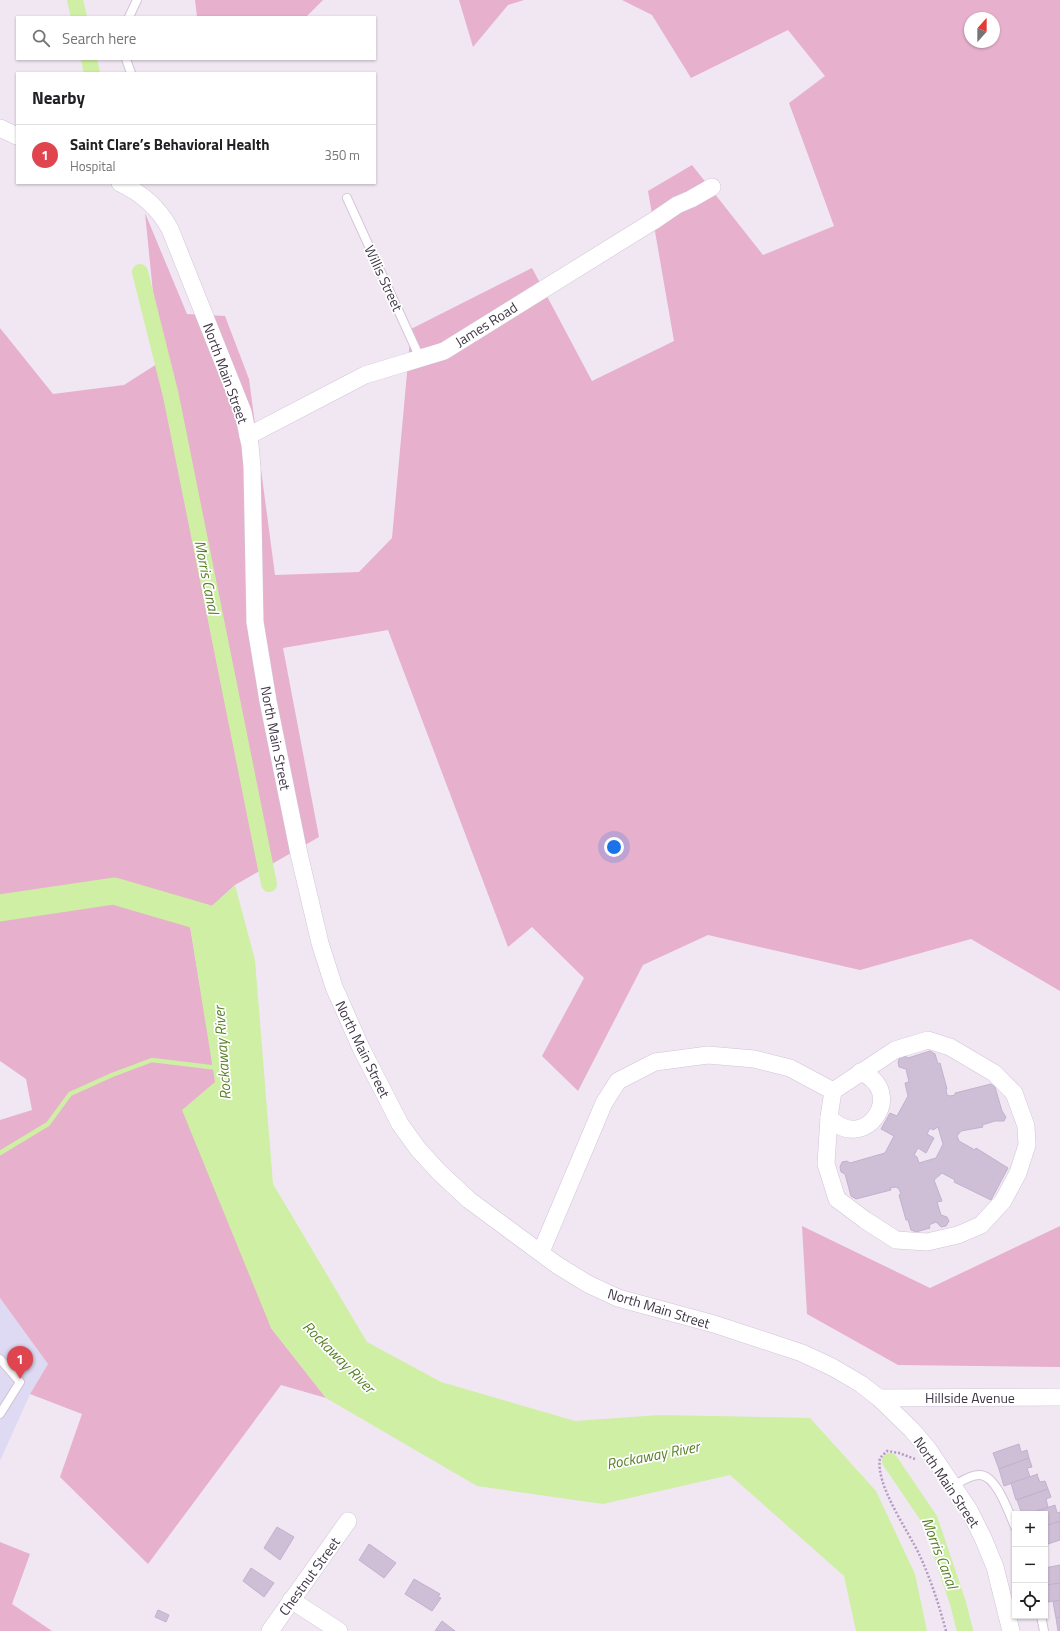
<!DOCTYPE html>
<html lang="en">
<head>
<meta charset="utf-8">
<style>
  :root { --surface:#fff; --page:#f6f6f6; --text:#202124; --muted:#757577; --line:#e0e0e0; --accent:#401bf6 }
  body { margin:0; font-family:"Titillium Web",sans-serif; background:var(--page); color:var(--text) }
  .controls { position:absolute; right:12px; bottom:12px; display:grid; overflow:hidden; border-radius:0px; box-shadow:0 1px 3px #0004 }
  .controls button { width:36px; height:36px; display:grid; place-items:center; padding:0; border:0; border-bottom:1px solid var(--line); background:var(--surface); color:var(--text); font:20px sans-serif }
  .compass { position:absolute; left:964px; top:12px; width:36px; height:36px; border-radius:50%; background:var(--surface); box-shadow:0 1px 3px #0004; rotate:21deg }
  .you { position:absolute; left:614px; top:847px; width:14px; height:14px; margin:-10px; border:3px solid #fff; border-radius:50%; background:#1a73e8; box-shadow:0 0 0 6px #1a73e833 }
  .badge { display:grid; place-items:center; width:26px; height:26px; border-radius:50%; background:var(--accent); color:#fff; font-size:13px; font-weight:700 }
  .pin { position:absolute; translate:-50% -33px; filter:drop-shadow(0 1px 2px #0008) }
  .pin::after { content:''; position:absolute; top:21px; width:14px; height:12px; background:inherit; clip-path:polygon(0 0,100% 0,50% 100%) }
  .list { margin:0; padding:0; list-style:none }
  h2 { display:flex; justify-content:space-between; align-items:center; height:52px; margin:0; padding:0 16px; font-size:17px }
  h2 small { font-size:13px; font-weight:400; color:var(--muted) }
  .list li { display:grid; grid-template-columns:26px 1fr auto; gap:12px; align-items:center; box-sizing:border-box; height:60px; padding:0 16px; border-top:1px solid var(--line) }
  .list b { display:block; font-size:15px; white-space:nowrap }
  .list p { margin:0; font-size:13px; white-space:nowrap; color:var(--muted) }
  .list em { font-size:13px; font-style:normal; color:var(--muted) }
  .icon { flex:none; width:22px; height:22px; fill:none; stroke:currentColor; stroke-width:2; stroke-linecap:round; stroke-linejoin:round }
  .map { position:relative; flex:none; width:1060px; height:1631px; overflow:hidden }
  .search { position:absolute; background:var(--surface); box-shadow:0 1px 3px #0004; left:16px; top:16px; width:360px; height:44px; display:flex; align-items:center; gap:10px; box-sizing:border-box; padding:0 14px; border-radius:0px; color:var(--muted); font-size:15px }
  .panel { position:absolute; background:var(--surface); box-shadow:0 1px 3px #0004; left:16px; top:72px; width:360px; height:112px; border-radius:0px }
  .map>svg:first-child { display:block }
  .medical { fill:#dedaf3 }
  .green { fill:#e7b0cd; fill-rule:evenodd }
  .water { fill:#cfefa4 }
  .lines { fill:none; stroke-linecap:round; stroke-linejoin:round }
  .stream { stroke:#cfefa4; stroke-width:4.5 }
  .canal { stroke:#cfefa4; stroke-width:16 }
  .river { stroke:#cfefa4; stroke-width:27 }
  .building { fill:#cebfd7; stroke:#c3b0cf; fill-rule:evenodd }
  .service-casing { stroke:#d2c4d9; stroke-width:10 }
  .minor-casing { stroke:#d2c4d9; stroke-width:18 }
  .path { stroke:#b39bc0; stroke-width:2.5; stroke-dasharray:2 2; stroke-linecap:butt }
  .service { stroke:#fff; stroke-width:8 }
  .minor { stroke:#fff; stroke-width:17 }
  .labels { text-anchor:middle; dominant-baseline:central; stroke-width:3.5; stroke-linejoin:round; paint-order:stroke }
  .street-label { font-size:14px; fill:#403646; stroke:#fff }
  .water-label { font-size:15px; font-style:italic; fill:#598027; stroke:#fff }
</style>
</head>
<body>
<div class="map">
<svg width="1060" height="1631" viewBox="0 0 1060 1631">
  <rect width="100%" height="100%" fill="#f0e7f3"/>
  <!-- medical -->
  <path class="medical" d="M0 1298 48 1364 30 1394 0 1461Z"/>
  <!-- green -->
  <g class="green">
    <path d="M195 0H323L306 17H197Z"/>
    <path d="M459 0H524L508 5 473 47Z"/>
    <path d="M622 0H1060V991L971 939 860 970 708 935 643 965 578 1091 542 1056 584 978 532 927 508 947 388 630 283 648 319 837 235 885 190 926 216 1082 271 1328 326 1398 281 1385 148 1564 60 1477 82 1414 30 1394 48 1364 0 1298V1120L32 1110 26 1079 0 1061V328L53 394 124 385 160 362 145 213 187 314 225 316 249 379 275 575 359 572 392 538 411 329 532 268 592 381 674 341 648 191 692 165 763 255 834 226 789 103 825 76 788 30 691 78 652 15ZM970 18H994V42H970Z"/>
    <path d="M802 1226 930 1288 1060 1226V1367L898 1365 807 1314Z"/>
    <path d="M0 1542 30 1554 12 1604 52 1631H0Z"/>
  </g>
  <!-- water -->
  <path class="water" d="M235 885 255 960 273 1184 367 1342 441 1382 575 1421 660 1415 810 1418 876 1491 915 1574 927 1631H856L844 1576 730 1475 603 1504 477 1486 326 1398 271 1328 182 1110 215 1082 190 926Z"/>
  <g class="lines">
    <!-- stream -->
    <path class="stream" d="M0 1153 48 1124 70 1094 112 1075 152 1060 218 1068"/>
    <!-- canal -->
    <g class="canal">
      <path d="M75 0 79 17"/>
      <path d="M89 59 92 73"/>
      <path d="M140 272 171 396 269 884"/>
      <path d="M890 1461 930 1520 958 1603 965 1631"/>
    </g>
    <!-- river -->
    <path class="river" d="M0 908 114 891 213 920 215 943"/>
  </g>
  <!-- building -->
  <g class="building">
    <path d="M930 1051 935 1054 938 1064 940 1063 947 1089H946L947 1095 950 1096 955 1095V1093L991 1084 995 1087 1002 1111 1006 1117 1004 1121H995L982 1125 983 1127 961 1131 957 1136 959 1141 975 1150 976 1148 1008 1168 991 1200 954 1182 955 1180 942 1173 934 1180 942 1201 937 1202 941 1215 947 1217 949 1221 946 1226 941 1227 936 1222 929 1225 930 1228 916 1232 911 1230 908 1220H906L899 1195 901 1194 899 1189 896 1187 890 1188 891 1190 856 1199 851 1196 845 1174 841 1172 840 1167 842 1162 847 1161 850 1163 885 1153 894 1136 881 1129 890 1113 897 1116 908 1096 905 1083 909 1082 906 1069 899 1067 898 1062 900 1057 905 1056 908 1058ZM938 1127 943 1144 936 1158 919 1163 917 1157 914 1155 918 1148 926 1153 934 1138 927 1134 930 1128 933 1130Z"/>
    <path d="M1019 1444 1021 1452 1027 1450 1029 1458 999 1469 993 1453Z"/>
    <path d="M1029 1458 1032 1467 1027 1468 1030 1477 1004 1486 999 1469Z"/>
    <path d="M1038 1474 1037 1475 1040 1482 1045 1481 1048 1489 1016 1500 1011 1483Z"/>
    <path d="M1048 1489 1051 1497 1046 1499 1048 1507 1028 1514H1022L1017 1500Z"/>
    <path d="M1055 1505 1057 1513 1060 1512V1521L1045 1526V1514H1029Z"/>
    <path d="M1060 1521V1540L1045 1545V1526Z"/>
    <path d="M277 1527 294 1537 280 1560 264 1548Z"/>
    <path d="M369 1544 396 1563 384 1578 359 1560Z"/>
    <path d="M1060 1565V1583L1045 1586V1568Z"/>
    <path d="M251 1568 274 1583 264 1597 243 1581Z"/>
    <path d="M414 1579 440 1594 438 1597 441 1598 432 1611 405 1594Z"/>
    <path d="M1060 1583V1600L1048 1602 1046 1585Z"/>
    <path d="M1060 1600V1617L1056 1618 1053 1602Z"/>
    <path d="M158 1610 169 1615 166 1622 155 1617Z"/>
    <path d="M1060 1617V1631H1058L1056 1618Z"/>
    <path d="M442 1621 455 1631H435Z"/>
  </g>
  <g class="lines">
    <defs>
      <g id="service">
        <path d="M129 17 137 0"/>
        <path d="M126 59 131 73"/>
        <path d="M347 198 420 358"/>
        <path d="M0 1359 20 1382 0 1414"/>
        <path d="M953 1486C961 1482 969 1475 979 1475 996 1474 1009 1513 1015 1527"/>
        <path d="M1041 1616 1044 1631"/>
      </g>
      <g id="minor">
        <path d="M0 128 17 136"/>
        <path d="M120 183C142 193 158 207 170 229L243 412 250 445 252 467 255 622 268 701 299 854 320 943 334 987 361 1048 400 1124 418 1149 439 1172 469 1200 557 1265 588 1284 618 1298 714 1324 802 1353 832 1367 861 1384 879 1398 912 1430 928 1449 969 1510 983 1538 995 1567 1011 1631"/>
        <path d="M248 436 365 375 444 351 655 220 677 205 691 199 712 187"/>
        <path d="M928 1040 950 1047 994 1073 1014 1093 1026 1126 1027 1145 1018 1173 1003 1201 981 1225 958 1235 927 1242 896 1240 865 1220 837 1199 826 1164 829 1117 833 1091 895 1050Z"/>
        <path d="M829 1117C864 1156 909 1091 860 1072"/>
        <path d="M541 1252 604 1103 618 1081 655 1062 708 1055 754 1059 790 1068 833 1091"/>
        <path d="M879 1398 1060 1397"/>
        <path d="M291 1600 339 1631"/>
        <path d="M270 1631 348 1521"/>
      </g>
    </defs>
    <!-- service casing -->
    <use href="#service" class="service-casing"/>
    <!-- minor casing -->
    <use href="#minor" class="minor-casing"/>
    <!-- path -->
    <path class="path" d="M915 1459 899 1453 887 1451 880 1458C875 1485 908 1530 920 1556 931 1580 939 1605 946 1631"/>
    <!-- service -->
    <use href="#service" class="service"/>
    <!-- minor -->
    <use href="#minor" class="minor"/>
  </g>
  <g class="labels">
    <!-- street labels -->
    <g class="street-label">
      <text transform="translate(384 278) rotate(65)">Willis Street</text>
      <text transform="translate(486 324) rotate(-32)">James Road</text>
      <text transform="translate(226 373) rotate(70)">North Main Street</text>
      <text transform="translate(276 738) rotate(79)">North Main Street</text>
      <text transform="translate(363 1049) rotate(64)">North Main Street</text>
      <text transform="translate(659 1308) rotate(17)">North Main Street</text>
      <text x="970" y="1397">Hillside Avenue</text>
      <text transform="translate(947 1482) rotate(56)">North Main Street</text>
      <text transform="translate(309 1576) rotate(-54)">Chestnut Street</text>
    </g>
    <!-- water labels -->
    <g class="water-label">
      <text transform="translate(207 577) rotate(79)">Morris Canal</text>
      <text transform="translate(222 1053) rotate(-94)">Rockaway River</text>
      <text transform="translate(339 1357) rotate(45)">Rockaway River</text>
      <text transform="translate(653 1455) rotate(-11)">Rockaway River</text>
      <text transform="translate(940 1553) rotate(69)">Morris Canal</text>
    </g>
  </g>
</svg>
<div class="controls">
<button>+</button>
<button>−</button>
<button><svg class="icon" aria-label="locate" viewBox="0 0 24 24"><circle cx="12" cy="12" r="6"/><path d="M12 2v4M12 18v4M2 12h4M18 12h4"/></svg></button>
</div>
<svg class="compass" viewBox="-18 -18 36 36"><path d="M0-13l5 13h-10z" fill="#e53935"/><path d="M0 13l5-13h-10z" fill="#757577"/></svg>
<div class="you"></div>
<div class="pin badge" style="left:20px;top:1379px;background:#e0444e">1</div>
<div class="search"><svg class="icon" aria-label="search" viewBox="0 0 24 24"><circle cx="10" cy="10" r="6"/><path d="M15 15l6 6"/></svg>Search here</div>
<section class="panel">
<h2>Nearby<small></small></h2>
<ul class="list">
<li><span class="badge" style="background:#e0444e">1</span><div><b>Saint Clare’s Behavioral Health</b><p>Hospital</p></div><em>350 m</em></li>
</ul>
</section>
</div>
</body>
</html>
